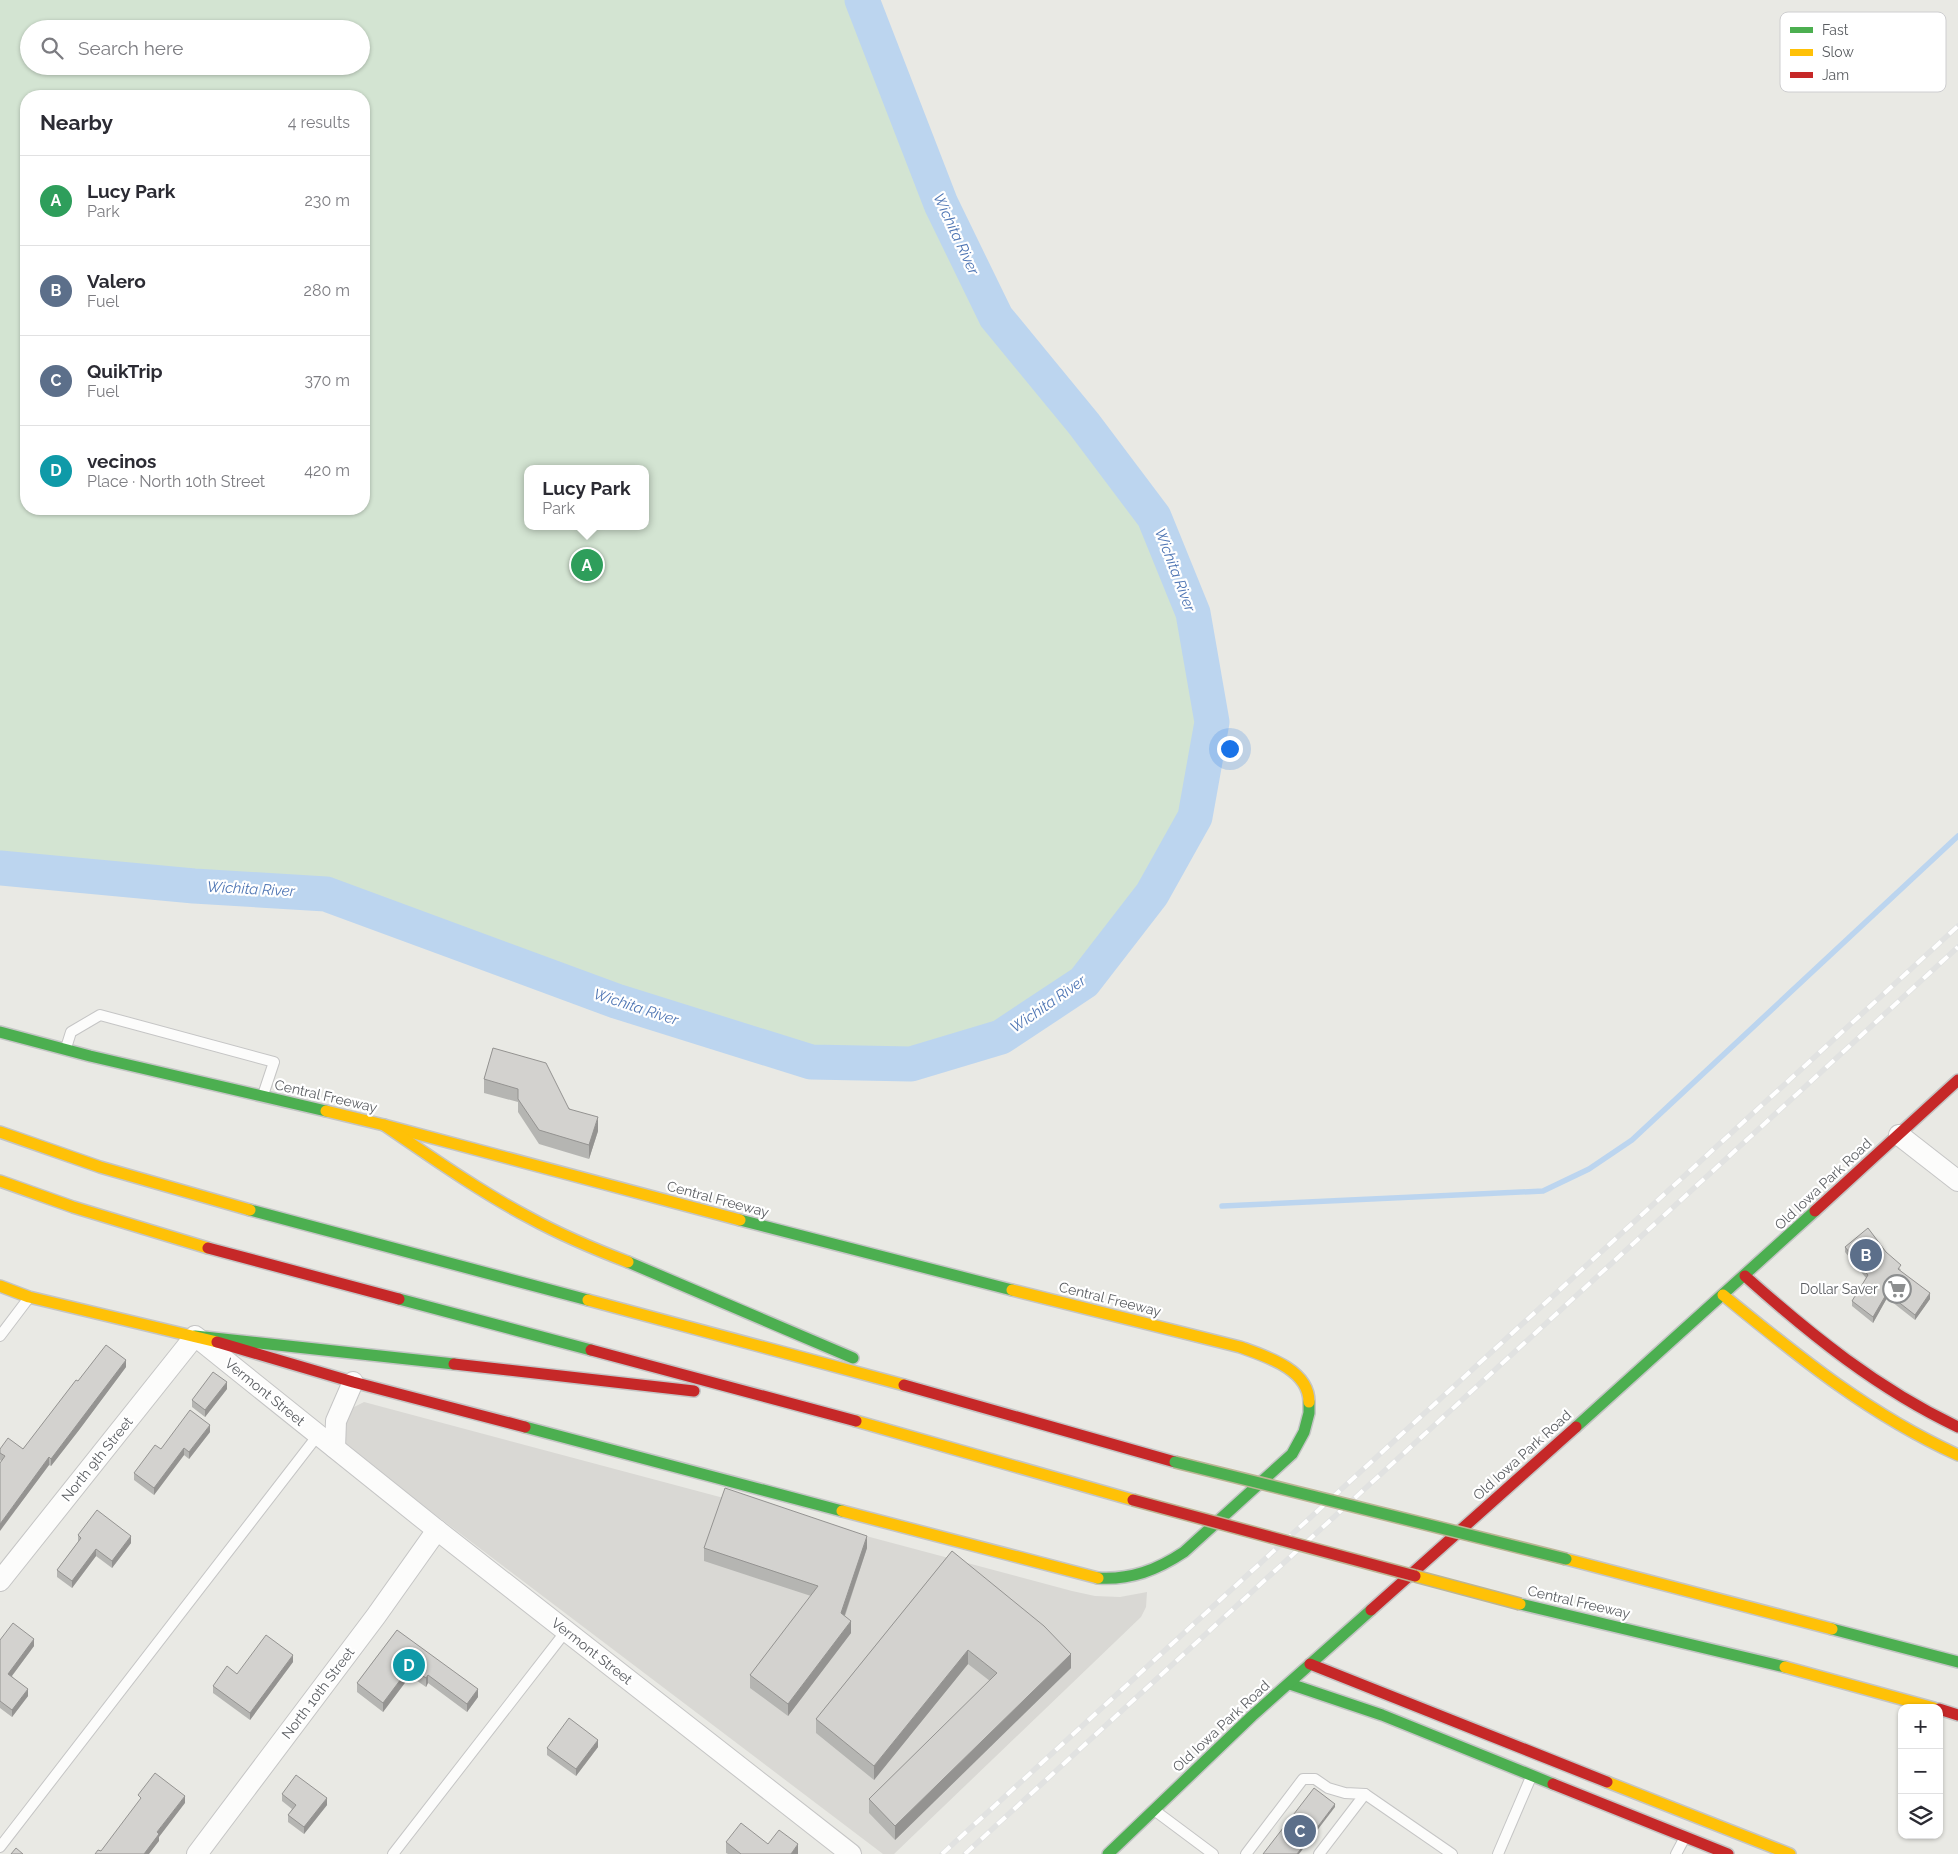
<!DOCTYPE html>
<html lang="en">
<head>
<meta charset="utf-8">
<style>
  :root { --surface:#fff; --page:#f7f7f7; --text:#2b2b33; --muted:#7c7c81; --line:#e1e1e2; --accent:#8c8e8f }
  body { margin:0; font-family:Raleway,sans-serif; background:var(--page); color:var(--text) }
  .controls { position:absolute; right:15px; bottom:15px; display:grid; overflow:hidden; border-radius:10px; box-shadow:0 1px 4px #0004 }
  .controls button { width:45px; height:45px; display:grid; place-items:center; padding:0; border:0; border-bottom:1px solid var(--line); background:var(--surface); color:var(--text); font:25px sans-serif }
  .you { position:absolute; left:1229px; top:748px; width:18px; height:18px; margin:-12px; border:4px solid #fff; border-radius:50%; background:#1a73e8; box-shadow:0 0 0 8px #1a73e833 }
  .badge { display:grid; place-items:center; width:32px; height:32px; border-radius:50%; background:var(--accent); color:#fff; font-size:16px; font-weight:700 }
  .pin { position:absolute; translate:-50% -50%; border:2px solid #fff; box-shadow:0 1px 5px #0006 }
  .popup { position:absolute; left:524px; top:465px; width:125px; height:65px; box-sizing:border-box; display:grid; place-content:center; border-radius:10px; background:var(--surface); filter:drop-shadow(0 1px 4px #0005); font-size:16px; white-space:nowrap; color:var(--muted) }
  .popup b { font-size:19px; color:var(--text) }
  .popup::after { content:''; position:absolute; left:50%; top:100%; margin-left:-10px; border:10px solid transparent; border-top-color:var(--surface) }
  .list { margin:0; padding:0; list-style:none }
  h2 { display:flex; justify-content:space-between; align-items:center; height:65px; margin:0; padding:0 20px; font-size:21px }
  h2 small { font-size:16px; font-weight:400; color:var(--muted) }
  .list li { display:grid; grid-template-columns:32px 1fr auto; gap:15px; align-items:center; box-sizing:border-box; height:90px; padding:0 20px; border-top:1px solid var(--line) }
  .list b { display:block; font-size:19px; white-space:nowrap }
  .list p { margin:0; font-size:16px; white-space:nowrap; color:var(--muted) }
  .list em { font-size:16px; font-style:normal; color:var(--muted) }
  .icon { flex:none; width:28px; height:28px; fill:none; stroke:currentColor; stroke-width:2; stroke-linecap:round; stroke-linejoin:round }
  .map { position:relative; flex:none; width:1958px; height:1854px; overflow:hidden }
  .search { position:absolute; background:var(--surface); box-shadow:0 1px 4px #0004; left:20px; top:20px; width:350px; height:55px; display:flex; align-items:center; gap:12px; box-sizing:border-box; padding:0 18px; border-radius:28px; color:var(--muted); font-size:19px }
  .panel { position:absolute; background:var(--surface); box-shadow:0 1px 4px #0004; left:20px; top:90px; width:350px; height:425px; border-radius:20px }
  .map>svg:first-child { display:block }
  .industrial { fill:#d9d8d4 }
  .green { fill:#d3e4d2; fill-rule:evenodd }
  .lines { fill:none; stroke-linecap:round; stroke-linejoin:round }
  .stream { stroke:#bcd5ef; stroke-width:5.5 }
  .river { stroke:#bcd5ef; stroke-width:35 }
  .lane-casing { stroke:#c5c5c5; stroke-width:12 }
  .street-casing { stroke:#c5c5c5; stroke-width:22 }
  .fast-casing { stroke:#c4c5c5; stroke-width:14 }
  .slow-casing { stroke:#c4c5c5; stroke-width:14 }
  .jam-casing { stroke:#c4c5c5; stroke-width:14 }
  .lane { stroke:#fcfcfb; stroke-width:10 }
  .street { stroke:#fcfcfb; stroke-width:20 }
  .fast { stroke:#4caf50; stroke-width:11 }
  .slow { stroke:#ffc107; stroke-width:11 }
  .jam { stroke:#c62828; stroke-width:11 }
  .rail-casing { stroke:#e1e2e1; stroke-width:5.5 }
  .rail { stroke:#fff; stroke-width:4; stroke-dasharray:11; stroke-linecap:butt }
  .fast-bridge-casing { stroke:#bcb596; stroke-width:14; stroke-linecap:butt }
  .slow-bridge-casing { stroke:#bcb596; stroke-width:14; stroke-linecap:butt }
  .jam-bridge-casing { stroke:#bcb596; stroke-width:14; stroke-linecap:butt }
  .fast-bridge { stroke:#4caf50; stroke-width:11 }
  .slow-bridge { stroke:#ffc107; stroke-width:11 }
  .jam-bridge { stroke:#c62828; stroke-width:11 }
  .wall { fill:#b5b5b2 }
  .shaded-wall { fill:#949391 }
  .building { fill:#d3d2cf; stroke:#949391 }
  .labels { text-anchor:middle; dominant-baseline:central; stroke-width:4.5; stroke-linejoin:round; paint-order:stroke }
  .street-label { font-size:14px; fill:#5a5d61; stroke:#fff }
  .poi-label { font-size:14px; fill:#5a5d61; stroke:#fff; text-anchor:end }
  .water-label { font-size:15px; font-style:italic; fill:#4f76b4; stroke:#fff }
  .key { fill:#fff; stroke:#ceced0; stroke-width:1 }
  .key-label { font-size:14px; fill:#5a5d61 }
</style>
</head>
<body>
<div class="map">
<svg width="1958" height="1854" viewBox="0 0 1958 1854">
  <rect width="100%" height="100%" fill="#e9e9e4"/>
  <!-- industrial -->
  <path class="industrial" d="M364 1402 1072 1591 1095 1596 1120 1597 1147 1592 1146 1607 1141 1617 894 1854H883L346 1447 342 1434 349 1413 354 1407Z"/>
  <!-- green -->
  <path class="green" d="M0 0H862L941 204 996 317 1084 424 1154 517 1193 613 1212 722 1195 817 1152 894 1084 982 1001 1037 911 1064 811 1062 616 1001 326 894 194 886 0 868ZM29 29H361V66H29ZM26 96H364V509H26ZM528 469H646V526H528Z"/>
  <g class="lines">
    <!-- stream -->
    <path class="stream" d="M1222 1206 1543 1191 1589 1169 1632 1140 1958 836"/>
    <!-- river -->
    <path class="river" d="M0 868 194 886 326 894 616 1001 811 1062 911 1064 1001 1037 1084 982 1152 894 1195 817 1212 722 1193 613 1154 517 1084 424 996 317 941 204 862 0"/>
    <defs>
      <g id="lane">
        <path d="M66 1048 71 1032 100 1015 274 1062 263 1095"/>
        <path d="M0 1336 28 1299"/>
        <path d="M1154 1810 1213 1854"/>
        <path d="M0 1847 318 1435"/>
        <path d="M393 1854 566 1631"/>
        <path d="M1246 1854 1303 1779H1315L1328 1788 1345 1793 1365 1794 1452 1854"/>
        <path d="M1319 1854 1365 1794"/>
        <path d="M1498 1854 1531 1777"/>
        <path d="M1676 1854 1684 1839"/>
      </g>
      <g id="street">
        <path d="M1899 1135 1958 1181"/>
        <path d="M335 1448 336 1421 353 1382"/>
        <path d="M0 1581 195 1336 437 1530 851 1854"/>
        <path d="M197 1854 376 1616 437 1530"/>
      </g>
      <g id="fast">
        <path d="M0 1032 90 1056 326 1111"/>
        <path d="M250 1210 588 1300"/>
        <path d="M740 1220 1012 1290"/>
        <path d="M628 1262 853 1358"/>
        <path d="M399 1299 591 1350"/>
        <path d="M195 1336 454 1364"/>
        <path d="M525 1427 842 1511"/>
        <path d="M1576 1427 1815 1211"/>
        <path d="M1098 1578C1131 1580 1157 1570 1184 1552L1292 1454 1304 1432 1309 1413V1402"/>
        <path d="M1520 1604 1785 1667"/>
        <path d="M1832 1629 1958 1662"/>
        <path d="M1290 1684 1382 1715 1553 1784"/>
        <path d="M1108 1854 1252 1716 1371 1610"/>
      </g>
      <g id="slow">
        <path d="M326 1111 384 1125 740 1220"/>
        <path d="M384 1125C431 1157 479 1191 530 1218 561 1235 594 1249 628 1262"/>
        <path d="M0 1132 100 1167 250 1210"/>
        <path d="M0 1181 73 1207 208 1248"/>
        <path d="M0 1286 29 1297 217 1342"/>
        <path d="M1012 1290 1240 1347C1265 1356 1309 1369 1309 1402"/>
        <path d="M1723 1295C1799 1357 1868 1414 1958 1455"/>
        <path d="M588 1300 904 1385"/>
        <path d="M856 1421 1133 1500"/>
        <path d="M842 1511 1098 1578"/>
        <path d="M1566 1559 1832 1629"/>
        <path d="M1785 1667 1934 1708"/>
        <path d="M1607 1782 1790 1854"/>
      </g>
      <g id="jam">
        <path d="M1815 1211 1958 1080"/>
        <path d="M208 1248 399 1299"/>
        <path d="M1745 1276C1811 1335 1878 1389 1958 1427"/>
        <path d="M217 1342 353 1382 525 1427"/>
        <path d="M591 1350 856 1421"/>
        <path d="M454 1364 694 1391"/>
        <path d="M904 1385 1175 1462"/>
        <path d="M1371 1610 1576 1427"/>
        <path d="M1310 1664 1607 1782"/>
        <path d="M1939 1709 1958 1715"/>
        <path d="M1553 1784 1728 1854"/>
      </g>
    </defs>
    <!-- lane casing -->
    <use href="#lane" class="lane-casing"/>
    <!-- street casing -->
    <use href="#street" class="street-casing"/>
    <!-- fast casing -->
    <use href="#fast" class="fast-casing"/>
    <!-- slow casing -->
    <use href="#slow" class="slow-casing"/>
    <!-- jam casing -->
    <use href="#jam" class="jam-casing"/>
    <!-- lane -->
    <use href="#lane" class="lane"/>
    <!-- street -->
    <use href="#street" class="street"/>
    <!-- fast -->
    <use href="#fast" class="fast"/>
    <!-- slow -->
    <use href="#slow" class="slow"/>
    <!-- jam -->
    <use href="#jam" class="jam"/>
    <defs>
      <g id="rail">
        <path d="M942 1854 1958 926"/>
        <path d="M965 1854 1958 947"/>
      </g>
    </defs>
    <!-- rail casing -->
    <use href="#rail" class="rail-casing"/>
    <!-- rail -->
    <use href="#rail" class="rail"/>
    <defs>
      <path id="fast-bridge" d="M1175 1462 1566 1559"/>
      <path id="slow-bridge" d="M1415 1576 1520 1604"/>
      <path id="jam-bridge" d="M1133 1500 1415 1576"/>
    </defs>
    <!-- fast-bridge casing -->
    <use href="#fast-bridge" class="fast-bridge-casing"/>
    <!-- slow-bridge casing -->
    <use href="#slow-bridge" class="slow-bridge-casing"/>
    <!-- jam-bridge casing -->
    <use href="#jam-bridge" class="jam-bridge-casing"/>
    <!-- fast-bridge -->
    <use href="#fast-bridge" class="fast-bridge"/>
    <!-- slow-bridge -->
    <use href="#slow-bridge" class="slow-bridge"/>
    <!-- jam-bridge -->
    <use href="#jam-bridge" class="jam-bridge"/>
  </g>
  <!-- wall -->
  <g class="wall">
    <path d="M493 1048 598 1131 589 1159 539 1144 518 1112V1102L484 1093V1079Z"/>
    <path d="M1845 1247 1886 1252 1901 1270 1900 1271 1930 1299 1915 1320 1887 1298 1873 1323 1852 1306V1301L1866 1278 1845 1252Z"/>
    <path d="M126 1367 79 1430 51 1466 49 1465 16 1509 1 1461 0 1460V1449H23L78 1381Z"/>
    <path d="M227 1389 205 1417 192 1407V1400Z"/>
    <path d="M210 1432 189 1459 184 1455 154 1495 134 1480V1473L161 1449Z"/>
    <path d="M78 1535 131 1543 112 1568 96 1556 72 1588 57 1577V1570L78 1542Z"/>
    <path d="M704 1548H867L845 1616 851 1633 788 1716 750 1688V1675L811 1596 704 1561Z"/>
    <path d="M952 1551 1071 1668 895 1840 869 1813V1799L990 1681 968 1664 874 1780 816 1733V1719Z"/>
    <path d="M397 1630 478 1697 467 1712 428 1683 426 1687 410 1676 383 1712 357 1692V1683Z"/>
    <path d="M0 1640 34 1646 12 1676 28 1696 12 1717 0 1708Z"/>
    <path d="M293 1662 250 1720 213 1693V1686Z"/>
    <path d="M598 1747 576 1776 547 1755V1748Z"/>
    <path d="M282 1794 327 1805 304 1834 288 1822V1815L292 1809 282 1801Z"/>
    <path d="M726 1842 768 1844 798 1854H728L726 1853Z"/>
  </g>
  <!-- shaded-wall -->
  <g class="shaded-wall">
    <path d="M598 1117V1131L589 1159V1145Z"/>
    <path d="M1887 1293V1298L1873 1323V1317Z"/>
    <path d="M1930 1293V1299L1915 1320V1315Z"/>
    <path d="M126 1360V1367L79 1430 51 1466V1459Z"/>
    <path d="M227 1382V1389L205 1417V1410Z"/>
    <path d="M210 1425V1432L189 1459V1452Z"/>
    <path d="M184 1448V1455L154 1495V1488Z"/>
    <path d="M49 1457V1465L0 1531V1524Z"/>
    <path d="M131 1536V1543L112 1568V1561Z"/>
    <path d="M867 1536V1548L841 1626V1613Z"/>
    <path d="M96 1549V1556L72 1588V1581Z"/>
    <path d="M851 1621V1633L788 1716V1704Z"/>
    <path d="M34 1639V1646L8 1681V1674Z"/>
    <path d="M968 1650V1664L874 1780V1766Z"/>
    <path d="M1071 1654V1668L895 1840V1826Z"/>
    <path d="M293 1655V1662L250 1720V1713Z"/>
    <path d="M410 1667V1676L383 1712V1703Z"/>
    <path d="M428 1675V1683L426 1687V1678Z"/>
    <path d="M28 1689V1696L12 1717V1710Z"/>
    <path d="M478 1689V1697L467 1712V1704Z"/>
    <path d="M598 1740V1747L576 1776V1769Z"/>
    <path d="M185 1796V1803L159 1837V1841L149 1854H144L157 1832Z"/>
    <path d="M327 1798V1805L304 1834V1827Z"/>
    <path d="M1335 1804V1807L1299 1854H1297Z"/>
    <path d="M798 1844V1854H791Z"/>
  </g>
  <!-- building -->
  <g class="building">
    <path d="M493 1048 546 1063 569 1109 598 1117 589 1145 539 1130 518 1099V1089L484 1079Z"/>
    <path d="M1868 1228 1886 1252 1901 1265 1898 1269 1930 1293 1915 1315 1887 1293 1873 1317 1852 1301 1868 1275 1845 1247Z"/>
    <path d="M106 1345 126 1360 79 1422 51 1459 49 1457 0 1524V1463L5 1456 0 1453V1449L8 1438 23 1449 76 1380 78 1381Z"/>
    <path d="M213 1372 227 1382 205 1410 192 1400Z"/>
    <path d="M190 1410 210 1425 189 1452 184 1448 154 1488 134 1473 155 1445 161 1449Z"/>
    <path d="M725 1488 867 1536 841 1613 851 1621 788 1704 750 1675 818 1586 704 1548Z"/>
    <path d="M97 1510 131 1536 112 1561 96 1549 72 1581 57 1570 81 1538 78 1535Z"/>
    <path d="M952 1551 1044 1626 1071 1654 895 1826 869 1799 997 1673 968 1650 874 1766 816 1719Z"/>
    <path d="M13 1623 34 1639 8 1674 28 1689 12 1710 0 1701V1640Z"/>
    <path d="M397 1630 478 1689 467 1704 428 1675 426 1678 410 1667 383 1703 357 1683Z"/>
    <path d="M266 1635 293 1655 250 1713 213 1686 227 1666 237 1674Z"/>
    <path d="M569 1718 598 1740 576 1769 547 1748Z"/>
    <path d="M155 1773 185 1796 157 1832 159 1834 144 1854H95L98 1850 101 1851 141 1798 138 1795Z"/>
    <path d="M296 1775 327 1798 304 1827 288 1815 296 1805 282 1794Z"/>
    <path d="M1314 1788 1335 1804 1297 1854H1263Z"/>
    <path d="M741 1823 768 1844 779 1830 798 1844 791 1854H741L726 1842Z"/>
    <path d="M16 1848 23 1854H11Z"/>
  </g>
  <!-- icons -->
  <defs>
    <symbol id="supermarket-ring" viewBox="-11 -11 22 22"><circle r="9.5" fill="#fff" stroke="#8c8e8f" stroke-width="1.5"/><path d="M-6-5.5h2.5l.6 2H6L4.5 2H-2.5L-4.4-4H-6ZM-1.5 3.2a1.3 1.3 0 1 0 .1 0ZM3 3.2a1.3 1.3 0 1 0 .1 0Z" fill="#8c8e8f"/></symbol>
  </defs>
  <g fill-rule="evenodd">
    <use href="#supermarket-ring" x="1881" y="1273" width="32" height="32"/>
  </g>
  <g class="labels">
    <!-- street labels -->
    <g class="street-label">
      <text transform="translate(326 1096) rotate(13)">Central Freeway</text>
      <text transform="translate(1823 1184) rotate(-43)">Old Iowa Park Road</text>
      <text transform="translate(718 1199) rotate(15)">Central Freeway</text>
      <text transform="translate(1110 1299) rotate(14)">Central Freeway</text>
      <text transform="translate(265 1392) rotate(39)">Vermont Street</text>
      <text transform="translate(1522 1455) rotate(-42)">Old Iowa Park Road</text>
      <text transform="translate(97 1459) rotate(-51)">North 9th Street</text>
      <text transform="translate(1579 1602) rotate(13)">Central Freeway</text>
      <text transform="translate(592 1651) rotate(38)">Vermont Street</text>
      <text transform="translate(318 1693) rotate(-53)">North 10th Street</text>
      <text transform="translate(1221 1726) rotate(-43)">Old Iowa Park Road</text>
    </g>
    <!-- poi labels -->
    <g class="poi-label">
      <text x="1878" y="1289">Dollar Saver</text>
    </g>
    <!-- water labels -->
    <g class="water-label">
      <text transform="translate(956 234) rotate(65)">Wichita River</text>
      <text transform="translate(1175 570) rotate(69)">Wichita River</text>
      <text transform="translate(251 889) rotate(3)">Wichita River</text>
      <text transform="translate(1048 1004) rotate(-35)">Wichita River</text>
      <text transform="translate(636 1007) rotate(18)">Wichita River</text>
    </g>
  </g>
  <!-- legend -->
  <rect x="1780" y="12" width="166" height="80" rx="8" class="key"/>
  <rect x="1790" y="27" width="23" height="6" fill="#4caf50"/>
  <rect x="1790" y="49" width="23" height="7" fill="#ffc107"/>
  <rect x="1790" y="72" width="23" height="6" fill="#c62828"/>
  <g class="key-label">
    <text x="1822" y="35">Fast</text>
    <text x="1822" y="57">Slow</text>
    <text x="1822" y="80">Jam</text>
  </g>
</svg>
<div class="controls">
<button>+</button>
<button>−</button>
<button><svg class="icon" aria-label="layers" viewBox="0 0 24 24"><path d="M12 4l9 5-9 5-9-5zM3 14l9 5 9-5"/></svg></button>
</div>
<div class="you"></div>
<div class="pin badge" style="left:587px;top:565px;background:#2e9e5b">A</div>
<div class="popup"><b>Lucy Park</b>Park</div>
<div class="pin badge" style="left:1866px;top:1255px;background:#5c6f8a">B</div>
<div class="pin badge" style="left:1300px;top:1831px;background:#5c6f8a">C</div>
<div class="pin badge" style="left:409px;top:1665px;background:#0f9aa8">D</div>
<div class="search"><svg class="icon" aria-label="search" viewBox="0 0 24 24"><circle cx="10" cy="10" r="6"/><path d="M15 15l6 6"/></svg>Search here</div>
<section class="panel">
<h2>Nearby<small>4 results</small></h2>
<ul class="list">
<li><span class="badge" style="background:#2e9e5b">A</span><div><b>Lucy Park</b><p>Park</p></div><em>230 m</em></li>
<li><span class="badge" style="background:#5c6f8a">B</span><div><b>Valero</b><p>Fuel</p></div><em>280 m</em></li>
<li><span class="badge" style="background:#5c6f8a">C</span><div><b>QuikTrip</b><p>Fuel</p></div><em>370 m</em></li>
<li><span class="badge" style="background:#0f9aa8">D</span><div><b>vecinos</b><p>Place · North 10th Street</p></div><em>420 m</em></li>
</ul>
</section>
</div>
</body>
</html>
